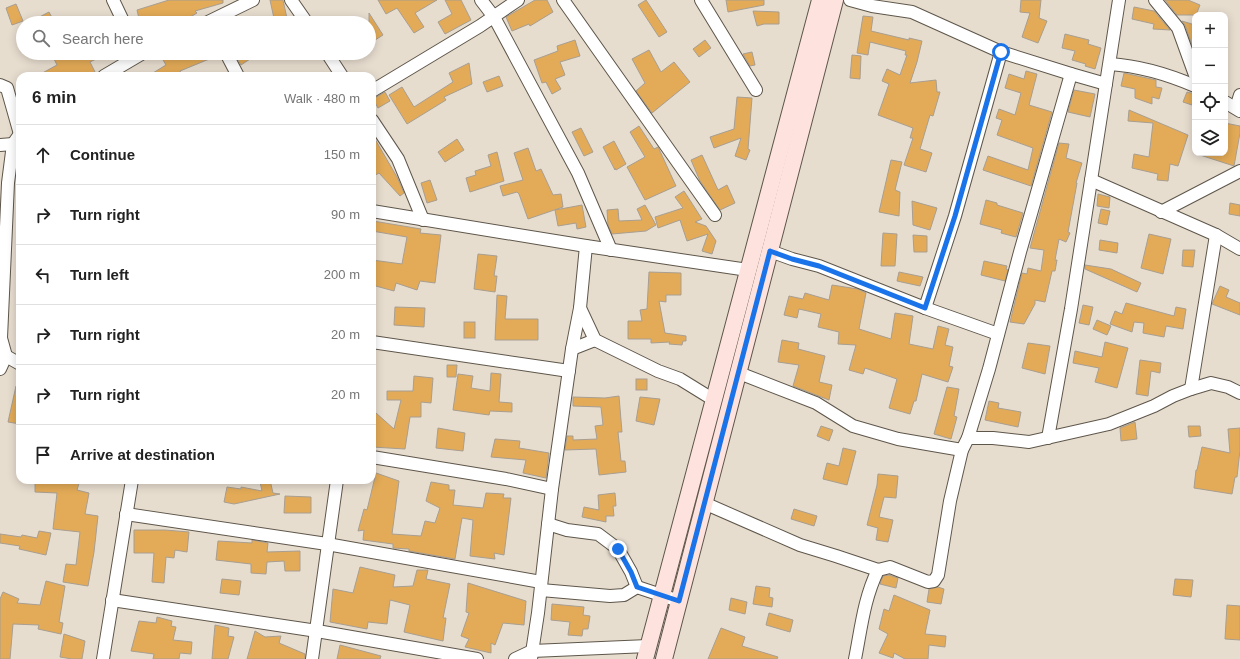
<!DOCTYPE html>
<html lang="en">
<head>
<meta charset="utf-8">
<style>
  :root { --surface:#fff; --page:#f2f2f2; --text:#222; --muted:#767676; --line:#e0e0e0 }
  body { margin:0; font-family:Helvetica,sans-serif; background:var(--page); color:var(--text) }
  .controls { position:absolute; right:12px; top:12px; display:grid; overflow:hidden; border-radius:8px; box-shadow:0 2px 10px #0003 }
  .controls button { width:36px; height:36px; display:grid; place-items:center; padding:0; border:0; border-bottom:1px solid var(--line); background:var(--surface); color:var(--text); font:20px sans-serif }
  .stop { position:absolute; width:12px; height:12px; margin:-9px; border:3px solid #1a73e8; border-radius:50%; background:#fff }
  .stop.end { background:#1a73e8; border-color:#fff; box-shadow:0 1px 4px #0008 }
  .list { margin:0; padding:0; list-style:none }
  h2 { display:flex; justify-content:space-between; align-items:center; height:52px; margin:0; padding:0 16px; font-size:17px }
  h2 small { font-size:13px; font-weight:400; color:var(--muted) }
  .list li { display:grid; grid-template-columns:26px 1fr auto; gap:12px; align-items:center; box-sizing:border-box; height:60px; padding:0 16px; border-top:1px solid var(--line) }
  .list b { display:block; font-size:15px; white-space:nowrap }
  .list em { font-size:13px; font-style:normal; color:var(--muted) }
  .icon { flex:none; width:22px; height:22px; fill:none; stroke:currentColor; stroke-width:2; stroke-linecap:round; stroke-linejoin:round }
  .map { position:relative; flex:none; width:1240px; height:659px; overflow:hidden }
  .search { position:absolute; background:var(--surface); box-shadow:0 2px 10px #0003; left:16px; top:16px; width:360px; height:44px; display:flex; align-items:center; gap:10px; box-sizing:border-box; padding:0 14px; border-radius:22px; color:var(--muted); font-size:15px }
  .panel { position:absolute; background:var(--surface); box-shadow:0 2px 10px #0003; left:16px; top:72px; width:360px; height:412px; border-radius:12px }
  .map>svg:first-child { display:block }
  .building { fill:#e3ab57; stroke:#a89e91 }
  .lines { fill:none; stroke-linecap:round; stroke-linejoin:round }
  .street-casing { stroke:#5e564a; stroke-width:14 }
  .secondary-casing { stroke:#5e564a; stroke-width:18 }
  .street { stroke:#fff; stroke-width:12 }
  .secondary { stroke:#fee2dd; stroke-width:16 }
  .route { stroke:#1a73e8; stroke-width:5 }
</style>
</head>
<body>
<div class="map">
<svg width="1240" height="659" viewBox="0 0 1240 659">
  <rect width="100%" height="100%" fill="#e7ddcf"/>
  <!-- building -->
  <g class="building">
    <path d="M169 0H223V3L195 11 197 13 180 23H140L137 10Z"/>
    <path d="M270 0H283L288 23H275Z"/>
    <path d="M378 0H437L415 13 424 27 414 33 397 8 386 14Z"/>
    <path d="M445 0H461L471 20 445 34 438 22 452 14Z"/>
    <path d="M535 0H547L553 12 530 26 529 24 512 31 506 17Z"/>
    <path d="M646 0 667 32 659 37 638 5Z"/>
    <path d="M726 0H764V5L728 12Z"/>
    <path d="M1021 0H1041L1039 18 1047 21 1038 43 1022 37 1030 13 1020 12Z"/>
    <path d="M1165 0H1188L1200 5 1196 15H1177Z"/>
    <path d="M16 4 23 21 12 25 6 8Z"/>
    <path d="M1134 7 1154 11 1170 30 1153 29 1154 24 1132 19Z"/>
    <path d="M753 11 779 12V24H764L757 26Z"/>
    <path d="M49 12 55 23H28Z"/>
    <path d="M369 13 383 35 372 42 369 37Z"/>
    <path d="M863 16 873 17 871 31 909 40V38L922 41 917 62 910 83 936 80 937 92H940L933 116 930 115 920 149 932 153 926 172 904 165 913 138H910L913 128 878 115 889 84 882 81 887 69 900 75 907 55H905L906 51 870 42 868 55 857 53Z"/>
    <path d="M1182 21 1195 25 1192 45 1185 25Z"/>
    <path d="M1065 34 1089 40 1088 44 1101 48 1095 69 1085 66 1086 64 1072 60 1075 51 1062 48Z"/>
    <path d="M575 40 580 56 560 62 565 75 555 79 561 89 552 94 546 82 542 83 534 60 558 51 557 46Z"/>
    <path d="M705 40 711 48 699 57 693 49Z"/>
    <path d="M649 50 661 72 674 62 690 82 652 113 636 91 645 83 632 59Z"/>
    <path d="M752 52 755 65 750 66 743 54Z"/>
    <path d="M51 53H108L90 62 95 72 88 76H37L57 65Z"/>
    <path d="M159 53H219V55L180 71 182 76H148L166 65Z"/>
    <path d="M234 53H259L241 65Z"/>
    <path d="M852 55 861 56 860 79 850 78Z"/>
    <path d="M469 63 472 84 444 97 446 100 407 124 389 95 402 87 414 107 453 82 449 73Z"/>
    <path d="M1026 71 1037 74 1029 105 1052 112 1031 186 983 170 988 156 1028 170 1033 148 997 135 1002 120 996 118 999 109 1015 115 1021 93 1005 88 1009 74 1024 79Z"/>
    <path d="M1124 73 1156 80V87L1162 88 1159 99 1152 97V104L1135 98V89L1121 86Z"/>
    <path d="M499 76 503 86 487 92 483 82Z"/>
    <path d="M1074 90 1095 94 1090 117 1068 112Z"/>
    <path d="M385 92 390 101 378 108 373 99Z"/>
    <path d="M1187 92 1195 94V106L1183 102Z"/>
    <path d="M737 97 752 98 748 149 750 150 746 160 735 156 741 138 714 148 710 137 734 129Z"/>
    <path d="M1129 110 1188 135 1178 166 1170 164 1168 181 1157 180 1158 174 1132 168 1134 154 1149 157 1153 123 1128 121Z"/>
    <path d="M1225 123 1240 126V133L1234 166 1200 155 1201 153H1225Z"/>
    <path d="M639 126 654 149 658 147 659 149 676 186 645 200 627 167 645 157 630 132Z"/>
    <path d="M581 128 593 152 584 156 572 132Z"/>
    <path d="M372 134 397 177 404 193 400 196 379 173 372 177Z"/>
    <path d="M457 139 464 150 445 162 438 152Z"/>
    <path d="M614 141 626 164 616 170 615 168V170L603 147Z"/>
    <path d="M1059 143 1069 144 1066 158 1082 163 1076 183H1077L1068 232 1070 233 1066 242 1059 239 1055 260H1057L1055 271H1052L1045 302 1035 300V304L1024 324 1010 322 1022 273 1027 274 1028 268 1041 271 1044 250 1030 248Z"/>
    <path d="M528 148 536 171 541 169 553 195 561 194 563 207 528 219 519 194 517 192 503 196 500 186 523 180 514 153Z"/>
    <path d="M497 152 504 181 470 192 466 178 476 175 475 171 491 166 488 155Z"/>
    <path d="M702 155 718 190 727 185 735 203 720 210 700 181 691 160Z"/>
    <path d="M891 160 902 162 895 190 900 192 899 216 879 212Z"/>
    <path d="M430 180 437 200 427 203 421 183Z"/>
    <path d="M684 191 702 219 695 222 706 226 716 241 712 254 702 251 708 234 687 241 680 220 658 228 655 217 683 208 675 197Z"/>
    <path d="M1098 194 1110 197 1109 208 1097 206Z"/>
    <path d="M986 200 997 203V205L1023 213 1016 237 1001 233 1002 230 980 224Z"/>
    <path d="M912 201 937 208 930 230 913 225Z"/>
    <path d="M1230 203 1240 205V216L1229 214Z"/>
    <path d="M582 205 586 227 577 229 576 223 558 226 555 210Z"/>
    <path d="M645 205 656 225 646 231 612 234 608 225 607 210 618 209 619 221 642 220 637 209Z"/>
    <path d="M1101 209 1110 211 1107 225 1098 223Z"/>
    <path d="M373 221 421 229 420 233 441 235 435 283 420 281 417 290 396 283 394 291 372 285V260L402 264 407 237 372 231Z"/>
    <path d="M883 233 897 234 895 266H881Z"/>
    <path d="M1149 234 1171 239 1163 274 1141 268Z"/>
    <path d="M913 235 927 236V252H914Z"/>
    <path d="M1100 240 1118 243 1117 253 1099 250Z"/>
    <path d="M1183 250H1195L1193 267 1182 266Z"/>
    <path d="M478 254 497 256 494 276H497L495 292 474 289Z"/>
    <path d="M984 261 1007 266 1006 269 1008 270 1005 281 981 275Z"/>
    <path d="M1085 265 1111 269 1141 283 1137 292 1085 269Z"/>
    <path d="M649 272 681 273V295H666V302L659 301 665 333 686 336V341H683L682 345 669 344 670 342 651 343V339H628V321H642L640 310 647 309Z"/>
    <path d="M899 272 923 277 920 286 897 281Z"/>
    <path d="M832 285 858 289 866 293 859 329 891 339 895 313 913 316 909 344 933 349 938 326 949 329 945 345 953 347 949 366 953 367 948 382 922 374 916 401H914L910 414 889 408 897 379 865 368 863 374 849 370 856 345 838 344 839 332 818 327 821 314 799 309 797 318 784 315 789 296 803 299 805 293 829 300Z"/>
    <path d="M1220 286 1229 290 1226 297 1240 303V315L1212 304Z"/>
    <path d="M497 295 507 296 505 319H538V340H495Z"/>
    <path d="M1126 303 1174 316 1176 307 1186 309 1183 329 1166 326 1164 337 1143 333 1144 323 1134 322 1132 332 1110 324 1115 311 1122 314Z"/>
    <path d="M1083 305 1093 307 1089 325 1079 323Z"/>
    <path d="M395 307 425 308 424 327 394 325Z"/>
    <path d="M1097 320 1111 326 1107 335 1093 329Z"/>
    <rect x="464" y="322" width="11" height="16"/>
    <path d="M782 340 799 343 798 349 825 356 819 382 832 385 829 400 793 386 799 365 778 362Z"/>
    <path d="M1105 342 1128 348 1117 388 1095 382 1099 368 1073 363 1075 351 1102 357Z"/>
    <path d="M1028 343 1050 346 1045 374 1022 368Z"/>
    <path d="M1140 360 1161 363 1160 373 1151 371 1148 396 1136 394Z"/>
    <path d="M447 365H457L456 377H447Z"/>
    <path d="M491 373 501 374 499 402 512 403V412L490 411 489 415 453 410 458 374 473 376 471 388 490 391Z"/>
    <path d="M414 376 433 378 431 403 421 402V417H410L405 449 372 447V422L376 413 394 429 401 400H387V391H413Z"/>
    <rect x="636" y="379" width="11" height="11"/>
    <path d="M16 386H20V424L8 422Z"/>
    <path d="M947 387 959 389 954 416 957 417 951 439 934 434Z"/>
    <path d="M619 396 622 432H618L621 461H625L626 472 599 475 596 449 565 450 567 436H573V440L597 439 595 426 603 425 601 407 573 406V397L605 398Z"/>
    <path d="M640 397 660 399 654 425 636 421Z"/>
    <path d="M989 401 999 403 998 408 1021 412 1018 427 985 420Z"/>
    <path d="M1135 422 1137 439 1121 441 1120 428Z"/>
    <path d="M821 426 833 430 829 441 817 436Z"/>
    <path d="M1188 426H1200L1201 436 1189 437Z"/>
    <path d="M438 428 465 433 463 451 436 448Z"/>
    <path d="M1240 428V450L1237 477H1235L1232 494 1194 488 1196 470H1197L1202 447 1230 453 1228 429Z"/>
    <path d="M495 439 520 441 519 448 549 453 546 478 523 473 526 460 491 457Z"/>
    <path d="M843 448 856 451 847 485 823 479 827 463 839 466Z"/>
    <path d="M376 473 399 481 392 534 421 536 425 521 435 523 440 508 426 501 431 482 449 485V490H455L453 505 483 508 486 493 504 494 503 498H511L504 555 494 553 495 559 470 556 473 520 462 518 455 559 409 551V549L393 548V544L363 540 364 530 358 531 364 509 367 510Z"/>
    <path d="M878 474 898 476 896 498 884 497 879 517 893 520 888 542 876 540 878 528 867 525 877 485Z"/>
    <path d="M35 480 62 481V480H80L77 490 89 493 85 514 98 516 94 552 88 586 63 582 66 564 76 565 80 532 53 529 57 493 35 492Z"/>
    <path d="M270 480 273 493 280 494 234 504 224 502 227 487 241 489V487L262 491 260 482Z"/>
    <path d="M615 493 616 506H613L614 516H606V522L582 517 584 507 599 510 598 495Z"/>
    <path d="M285 496 311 497V513H284Z"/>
    <path d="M794 509 817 516 814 526 791 519Z"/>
    <path d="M134 530H165L189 532 187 552 175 550 174 558 166 557 164 583 152 582 154 553H134Z"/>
    <path d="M39 531 51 533 46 555 19 549 20 546 0 543V534L21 537 22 535 37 538Z"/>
    <path d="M252 540 268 543 267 552 300 551V571H285L284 561 267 562 266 574 251 573V564L216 560 218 541 252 543Z"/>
    <path d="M360 567 395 575 393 587 413 586 417 570H428L426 579 450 584 443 618H446L443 641 404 632 410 605 390 600 387 624 368 622 367 629 330 622 333 589 353 593Z"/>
    <path d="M889 575 898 578 896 588 880 584 883 576Z"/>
    <path d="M222 579 241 581 239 595 220 593Z"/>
    <path d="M1175 579 1193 580 1191 597 1173 595Z"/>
    <path d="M46 581 65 586 59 622 63 623 61 634 38 629 39 625 13 624 10 659H0V599L3 592 19 599 17 603 40 605Z"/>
    <path d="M468 583 526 601 524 625 503 623 495 645 491 643V653L465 647 469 639 461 636 469 613 466 612Z"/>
    <path d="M756 586 770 588 769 597 773 598 772 607 753 604Z"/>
    <path d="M938 587 944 589 941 604 927 602 929 589Z"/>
    <path d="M894 595 930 610 925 634 946 636 945 647 929 645 928 659H905L894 653 893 658 879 653 888 634 879 629 884 609 889 611Z"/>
    <path d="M731 598 747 602 745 614 729 610Z"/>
    <path d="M552 604 584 607 583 615 590 616 588 629H583L582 636 568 635 570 622 551 620Z"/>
    <path d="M1227 605 1240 606V640L1225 639Z"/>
    <path d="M769 613 793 620 790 632 766 625Z"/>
    <path d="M157 617 172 621 171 626 176 627 173 640 192 642 191 654 180 653 179 659H153L154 654 131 651 139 621 156 623Z"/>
    <path d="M215 625 229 628 228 636 234 637 228 659H212Z"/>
    <path d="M721 628 745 637 742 646 778 657 777 659H708Z"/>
    <path d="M255 631 265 637 281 636 279 643 305 654V659H247Z"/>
    <path d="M64 634 85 641 82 659H72L60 657Z"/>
    <path d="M340 645 381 656 380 659H337Z"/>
  </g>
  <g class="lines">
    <defs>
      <g id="street">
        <path d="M113 0 124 23"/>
        <path d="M291 0 307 23"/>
        <path d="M481 0 494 17 578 173 611 250"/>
        <path d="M563 0 715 215"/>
        <path d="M701 0 756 90"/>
        <path d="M850 0 872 6 912 12 1001 52 1071 74 1106 84"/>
        <path d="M1155 0 1178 28 1195 75"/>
        <path d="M206 23 253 0"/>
        <path d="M226 53 238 76"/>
        <path d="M327 53 342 76"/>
        <path d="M1110 64C1141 66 1167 74 1195 86"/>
        <path d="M104 76 143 53"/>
        <path d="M0 85 7 88 20 134"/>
        <path d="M372 91 480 26 518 0"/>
        <path d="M1225 102 1240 111"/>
        <path d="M1236 108 1240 95"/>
        <path d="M372 120 398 159 423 220"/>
        <path d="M20 134 13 144 8 183 1 338 6 356 20 364"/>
        <path d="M0 145 13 144 20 146"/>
        <path d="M1091 180 1216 235 1240 249"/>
        <path d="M372 211 586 246 748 270"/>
        <path d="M1161 212 1240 171"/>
        <path d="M770 251 792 259 819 266 925 308 998 334"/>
        <path d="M580 308 595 340 658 371 680 379 714 400"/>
        <path d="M925 308 955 216 1001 52"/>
        <path d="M372 342 569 371"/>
        <path d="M572 349 595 340"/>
        <path d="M0 369 6 356"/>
        <path d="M739 373 816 403 853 426 898 439 962 450"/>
        <path d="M1191 389 1216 235"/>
        <path d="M968 438H993L1029 442 1109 424 1154 406 1173 396 1191 389 1211 383 1228 387 1240 393"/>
        <path d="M1048 438 1071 309 1119 0"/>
        <path d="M372 457 506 479 552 489"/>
        <path d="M704 503 800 545 836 556 878 570"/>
        <path d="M126 514 327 544 541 582"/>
        <path d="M548 524 567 530 598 534 618 549 631 572 637 587"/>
        <path d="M541 590 610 596 624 595 637 587 679 601"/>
        <path d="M112 600 317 631 477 659"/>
        <path d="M103 659 132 480"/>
        <path d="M312 659 337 480"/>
        <path d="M515 659 532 651 648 646"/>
        <path d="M531 659 538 613 552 489 572 349 580 308 586 246"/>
        <path d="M855 659C861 629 864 598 878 570L890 567 928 582 934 581 938 575 950 501 962 450 968 438 989 369 1020 252 1071 74"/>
      </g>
      <g id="secondary">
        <path d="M645 659 820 0"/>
        <path d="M664 659 835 0"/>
      </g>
    </defs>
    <!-- street casing -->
    <use href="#street" class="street-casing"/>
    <!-- secondary casing -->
    <use href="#secondary" class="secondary-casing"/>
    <!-- street -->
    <use href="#street" class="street"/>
    <!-- secondary -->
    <use href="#secondary" class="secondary"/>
  </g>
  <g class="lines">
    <!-- route -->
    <path class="route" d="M618 549 631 572 637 587 679 601 770 251 792 259 819 266 925 308 955 216 1001 52"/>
  </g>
</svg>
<div class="controls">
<button>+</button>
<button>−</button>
<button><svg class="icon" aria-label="locate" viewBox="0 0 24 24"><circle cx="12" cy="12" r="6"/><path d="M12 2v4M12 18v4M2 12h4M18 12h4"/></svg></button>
<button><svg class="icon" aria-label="layers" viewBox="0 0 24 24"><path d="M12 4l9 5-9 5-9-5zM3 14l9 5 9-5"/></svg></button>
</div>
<div class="stop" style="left:1001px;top:52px"></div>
<div class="stop end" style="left:618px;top:549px"></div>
<div class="search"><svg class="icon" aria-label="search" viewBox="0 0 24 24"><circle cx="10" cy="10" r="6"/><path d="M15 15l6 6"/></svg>Search here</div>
<section class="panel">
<h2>6 min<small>Walk · 480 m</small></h2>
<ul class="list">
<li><svg class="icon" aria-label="ahead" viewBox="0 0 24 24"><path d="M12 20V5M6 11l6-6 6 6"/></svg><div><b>Continue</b></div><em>150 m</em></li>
<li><svg class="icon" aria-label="right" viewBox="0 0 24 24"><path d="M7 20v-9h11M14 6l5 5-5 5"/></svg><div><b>Turn right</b></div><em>90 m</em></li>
<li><svg class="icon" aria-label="left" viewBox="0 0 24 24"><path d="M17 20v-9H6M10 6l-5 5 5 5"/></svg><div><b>Turn left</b></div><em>200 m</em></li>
<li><svg class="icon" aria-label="right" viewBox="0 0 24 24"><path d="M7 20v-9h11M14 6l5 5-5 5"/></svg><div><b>Turn right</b></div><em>20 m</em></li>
<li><svg class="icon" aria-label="right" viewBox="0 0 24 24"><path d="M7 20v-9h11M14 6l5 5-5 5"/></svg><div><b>Turn right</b></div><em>20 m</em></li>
<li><svg class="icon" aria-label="arrive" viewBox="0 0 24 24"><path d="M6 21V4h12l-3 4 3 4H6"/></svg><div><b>Arrive at destination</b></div></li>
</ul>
</section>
</div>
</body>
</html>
